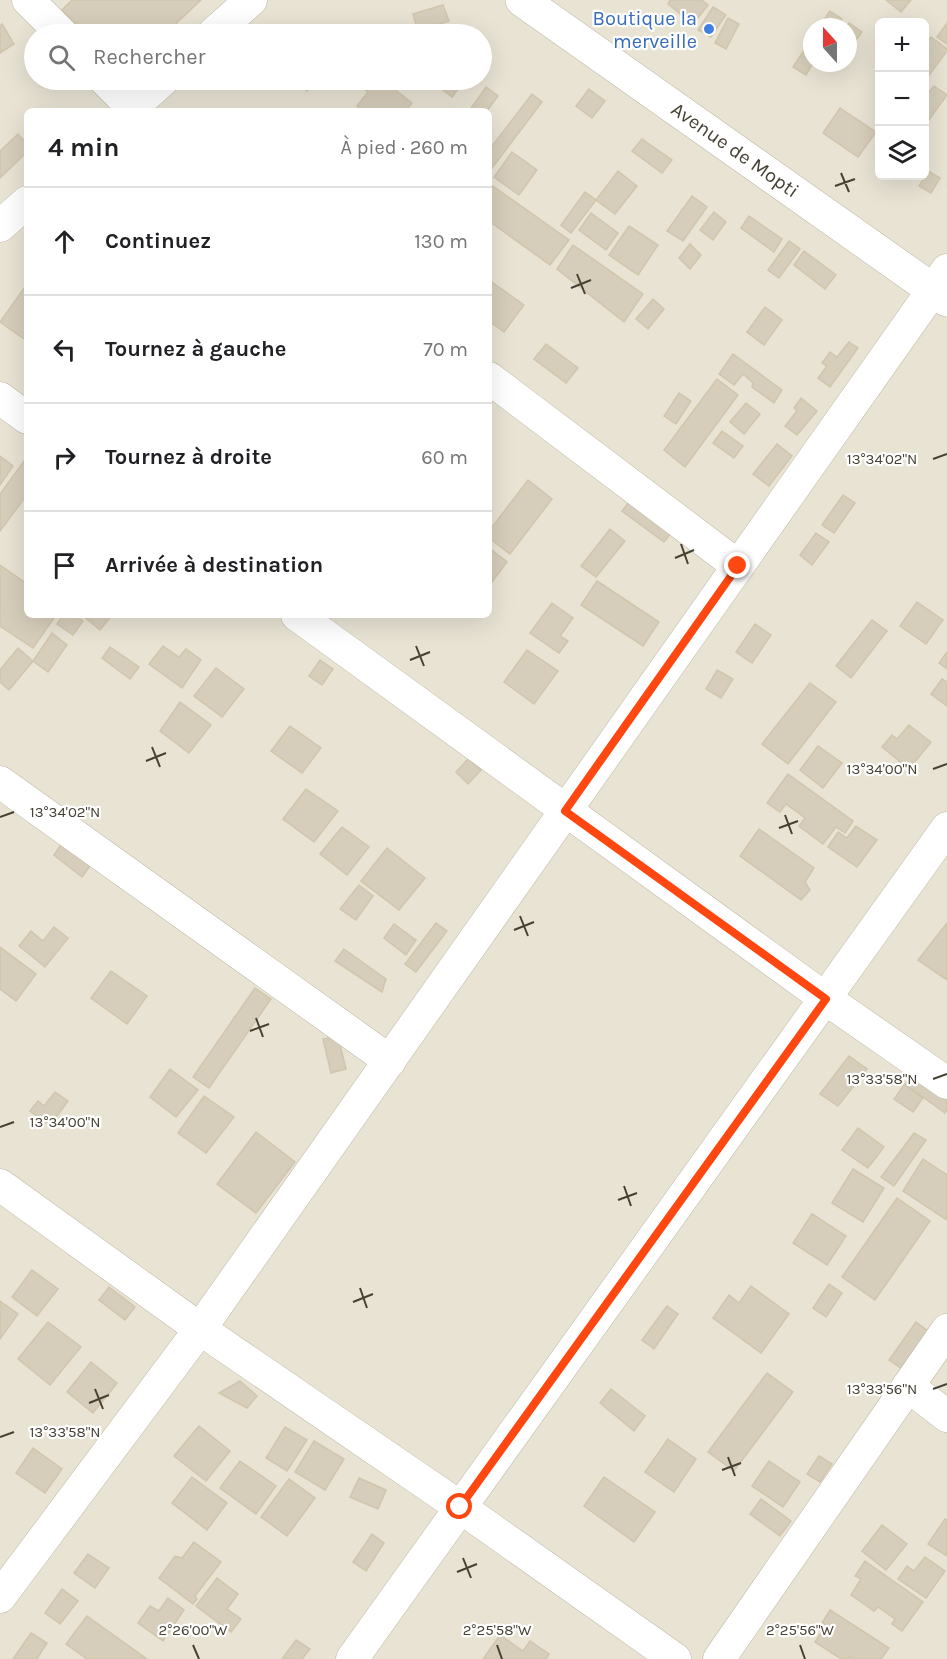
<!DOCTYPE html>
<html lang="fr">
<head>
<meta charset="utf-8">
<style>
  :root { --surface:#fff; --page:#f2f2f2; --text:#202124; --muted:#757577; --line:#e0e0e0 }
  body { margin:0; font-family:Karla,sans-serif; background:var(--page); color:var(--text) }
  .controls { position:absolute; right:18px; top:18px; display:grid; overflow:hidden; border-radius:9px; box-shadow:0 6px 24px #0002 }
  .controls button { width:54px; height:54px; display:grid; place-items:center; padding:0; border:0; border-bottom:2px solid var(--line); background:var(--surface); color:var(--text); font:30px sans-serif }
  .compass { position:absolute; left:803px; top:18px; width:54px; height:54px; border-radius:50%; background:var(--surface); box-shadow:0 6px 24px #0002; rotate:339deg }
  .stop { position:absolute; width:18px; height:18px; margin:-14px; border:4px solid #ff4811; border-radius:50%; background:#fff }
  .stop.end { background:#ff4811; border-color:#fff; box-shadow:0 2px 6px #0008 }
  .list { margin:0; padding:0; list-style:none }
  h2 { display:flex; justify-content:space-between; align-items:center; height:78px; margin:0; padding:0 24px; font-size:26px }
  h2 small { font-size:20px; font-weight:400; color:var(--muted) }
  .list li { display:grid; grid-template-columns:39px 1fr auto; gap:18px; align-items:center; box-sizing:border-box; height:108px; padding:0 24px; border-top:2px solid var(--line) }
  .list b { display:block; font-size:22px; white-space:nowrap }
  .list em { font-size:20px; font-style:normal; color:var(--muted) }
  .icon { flex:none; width:33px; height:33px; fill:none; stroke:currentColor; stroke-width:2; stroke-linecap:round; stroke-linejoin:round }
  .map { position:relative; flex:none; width:947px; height:1659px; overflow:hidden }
  .search { position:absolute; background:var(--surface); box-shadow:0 6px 24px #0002; left:24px; top:24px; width:468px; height:66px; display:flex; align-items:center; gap:15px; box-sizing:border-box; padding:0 21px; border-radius:33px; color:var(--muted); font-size:22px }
  .panel { position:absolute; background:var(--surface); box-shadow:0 6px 24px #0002; left:24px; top:108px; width:468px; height:510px; border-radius:9px }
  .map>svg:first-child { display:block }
  .residential { fill:#e8e3d3; fill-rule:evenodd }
  .building { fill:#d6cdba; stroke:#d1c6ad; stroke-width:1.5 }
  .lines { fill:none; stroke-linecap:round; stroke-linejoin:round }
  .minor-casing { stroke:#c0b9a7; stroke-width:33 }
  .tertiary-casing { stroke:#c0b9a7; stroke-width:34 }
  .minor { stroke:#fff; stroke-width:32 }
  .tertiary { stroke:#fff; stroke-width:33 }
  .route { stroke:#ff4811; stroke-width:8 }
  .ticks { fill:none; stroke:#474134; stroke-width:2 }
  .shop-dot { fill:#3f7fe0; stroke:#fff; stroke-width:2 }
  .labels { text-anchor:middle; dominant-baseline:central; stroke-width:4.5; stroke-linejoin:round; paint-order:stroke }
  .shop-label { font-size:20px; fill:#366cbe; stroke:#fff; text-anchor:end }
  .street-label { font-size:20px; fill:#474134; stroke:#fff }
  .ticks-label { font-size:15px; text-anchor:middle; fill:#474134; stroke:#fff; stroke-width:4.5; stroke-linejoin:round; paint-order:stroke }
</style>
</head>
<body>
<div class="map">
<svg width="947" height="1659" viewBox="0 0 947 1659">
  <rect width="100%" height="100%" fill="#f4f1e5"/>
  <!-- residential -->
  <path class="residential" d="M0 0H947V1659H0ZM880 22H924V176H880ZM812 27H848V63H812ZM34 34H482V80H34ZM27 111H489V615H27Z"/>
  <!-- building -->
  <g class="building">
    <path d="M72 0H201L165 34H86L62 10Z"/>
    <path d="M670 0H702L708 5 693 24 668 4Z"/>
    <path d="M886 0H911L901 12Z"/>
    <path d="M443 5 449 21 418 31 413 14Z"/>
    <path d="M713 7 726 15 711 37 698 30Z"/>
    <path d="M830 11 842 19 837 27H819Z"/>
    <path d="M728 18 739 24 726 49 715 43Z"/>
    <path d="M849 23 862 32 848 51V27H846Z"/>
    <path d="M947 23V44L937 37Z"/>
    <path d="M2 24 14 44 0 53V26Z"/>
    <path d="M254 27 262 34H245Z"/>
    <path d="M931 37 947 49V51L924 82V46Z"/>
    <path d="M812 38 813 63 806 75 793 67Z"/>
    <path d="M292 80H315L307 91Z"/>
    <path d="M352 80H393L389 85 412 103 406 111H364L357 106 368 92Z"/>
    <path d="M445 80H465L452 97 439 87Z"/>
    <path d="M934 86 947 95 928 121 924 119V98Z"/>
    <path d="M486 87 498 96 487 111H469Z"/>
    <path d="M589 89 605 101 592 118 576 106Z"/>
    <path d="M532 94 542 102 489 172V150Z"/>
    <path d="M840 108 876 132 858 157 823 133Z"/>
    <path d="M18 134 27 144V152L0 178V151Z"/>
    <path d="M642 139 672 160 662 173 632 151Z"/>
    <path d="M512 152 537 170 519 195 494 177Z"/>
    <path d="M618 171 637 186 615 214 596 200Z"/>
    <path d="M928 171 940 178 931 193 919 186Z"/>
    <path d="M490 184 569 240 550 265 489 221Z"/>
    <path d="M585 192 596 200 571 233 561 225Z"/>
    <path d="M692 196 707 207 683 241 667 231Z"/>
    <path d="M714 212 726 222 713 240 700 230Z"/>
    <path d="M591 213 618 233 606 250 579 230Z"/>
    <path d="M749 216 782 239 774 252 741 228Z"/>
    <path d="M629 226 658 245 638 275 609 255Z"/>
    <path d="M789 241 800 249 779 278 768 270Z"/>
    <path d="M690 244 701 255 690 269 679 258Z"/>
    <path d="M573 245 643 294 624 322 557 269Z"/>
    <path d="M804 251 836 275 825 289 794 265Z"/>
    <path d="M489 280 524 305 504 332 489 321Z"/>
    <path d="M27 284V341L0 322Z"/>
    <path d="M653 299 664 309 648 329 636 319Z"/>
    <path d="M765 307 782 320 764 345 747 332Z"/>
    <path d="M849 342 858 348 830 387 818 378 827 366 822 363 830 352 837 357Z"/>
    <path d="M546 344 578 368 566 383 534 359Z"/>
    <path d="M733 354 782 390 774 403 752 387 753 383 743 374 734 385 719 374Z"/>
    <path d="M717 379 738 395 685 467 664 450Z"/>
    <path d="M679 393 691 401 676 424 664 416Z"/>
    <path d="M801 398 817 411 797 435 785 426 797 411 794 408Z"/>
    <path d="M746 403 760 414 744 434 730 422Z"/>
    <path d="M722 431 743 446 734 458 713 443Z"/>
    <path d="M777 444 792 456 769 486 753 474Z"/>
    <path d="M0 456 13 466 0 485Z"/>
    <path d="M27 457V495L0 531V494Z"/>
    <path d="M528 480 552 499 510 554 489 538V531Z"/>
    <path d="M843 495 855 503 834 533 822 525Z"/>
    <path d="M632 498 675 528 664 542 622 511Z"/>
    <path d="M610 529 625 541 596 577 581 566Z"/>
    <path d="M816 533 829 542 812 565 800 555Z"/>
    <path d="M489 548 507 562 489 586Z"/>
    <path d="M0 565 27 584V615H56L33 648 0 626Z"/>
    <path d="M597 581 659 622 643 646 581 605Z"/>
    <path d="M917 602 943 620 926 644 900 626Z"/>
    <path d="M552 603 573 618 560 636 568 641 559 653 530 633Z"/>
    <path d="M63 615H74L83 621 73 635 57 624Z"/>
    <path d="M82 615H112L100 630Z"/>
    <path d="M872 620 887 631 851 678 836 666Z"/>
    <path d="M755 624 771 635 752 663 736 652Z"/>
    <path d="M52 633 67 645 48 672 33 661Z"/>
    <path d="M163 646 179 657 186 649 201 660 182 688 149 664Z"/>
    <path d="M110 647 139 667 130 679 102 658Z"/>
    <path d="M18 648 33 661 9 690 0 682V670Z"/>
    <path d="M527 650 558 671 534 704 504 682Z"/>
    <path d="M947 652V669L939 663Z"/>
    <path d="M320 660 333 669 322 685 309 676Z"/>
    <path d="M216 668 244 689 222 717 194 696Z"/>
    <path d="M717 670 733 679 721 698 706 689Z"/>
    <path d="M942 679 947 682V706L931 694Z"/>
    <path d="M810 683 836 702 788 764 762 744Z"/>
    <path d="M180 702 211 725 189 753 160 731Z"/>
    <path d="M909 725 931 742 909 769 882 747 892 735 897 739Z"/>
    <path d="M290 726 321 748 302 773 271 751Z"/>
    <path d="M818 746 842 763 823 788 800 770Z"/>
    <path d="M468 759 481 770 468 784 456 772Z"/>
    <path d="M788 774 853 821 845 833 836 827 823 844 799 826 805 818 786 804 780 812 767 803Z"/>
    <path d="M306 789 338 811 314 842 283 819Z"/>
    <path d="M856 826 877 840 857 867 828 847 838 832 847 838Z"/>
    <path d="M342 827 369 847 347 875 320 854Z"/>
    <path d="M759 829 814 868 805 882 810 890 801 900 740 856Z"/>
    <path d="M62 843 90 866 82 877 54 855Z"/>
    <path d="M387 848 425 878 399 910 361 881Z"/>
    <path d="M359 885 373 896 356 920 340 909Z"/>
    <path d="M436 923 447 931 416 972 405 964Z"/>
    <path d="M947 923V980L918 960Z"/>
    <path d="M394 924 416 940 406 955 384 938Z"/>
    <path d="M54 927 68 938 45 967 19 946 31 931 43 941Z"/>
    <path d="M0 947 36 974 16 1001 0 989Z"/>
    <path d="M344 949 386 979 382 992 335 961Z"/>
    <path d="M111 971 147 996 127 1024 91 998Z"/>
    <path d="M255 988 271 999 209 1088 193 1077Z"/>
    <path d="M338 1036 346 1069 331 1073 323 1039Z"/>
    <path d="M849 1056 867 1069 838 1106 820 1094Z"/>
    <path d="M170 1069 198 1090 176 1117 150 1097Z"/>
    <path d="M914 1071 947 1095V1110L945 1113 905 1084Z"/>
    <path d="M904 1085 923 1098 913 1112 894 1099Z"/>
    <path d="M55 1092 68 1101 50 1126 30 1111 38 1101 44 1106Z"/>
    <path d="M204 1096 234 1117 206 1153 178 1133Z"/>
    <path d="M858 1128 884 1147 868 1168 842 1150Z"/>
    <path d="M256 1132 295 1162 256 1213 217 1184Z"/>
    <path d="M914 1133 926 1140 894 1186 881 1177Z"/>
    <path d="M923 1159 947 1175V1220L903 1191Z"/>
    <path d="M853 1169 884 1188 863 1222 832 1203Z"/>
    <path d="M897 1198 930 1221 875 1300 842 1277Z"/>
    <path d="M812 1214 846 1236 827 1265 793 1243Z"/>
    <path d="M32 1270 58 1289 37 1316 12 1297Z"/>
    <path d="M829 1284 842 1293 826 1317 813 1308Z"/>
    <path d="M751 1286 789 1314 761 1353 713 1318 729 1295 739 1303Z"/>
    <path d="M109 1287 135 1307 125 1320 99 1300Z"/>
    <path d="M0 1301 18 1314 0 1339Z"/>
    <path d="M667 1306 678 1314 654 1349 642 1340Z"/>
    <path d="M48 1322 81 1347 50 1385 18 1359Z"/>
    <path d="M916 1322 928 1331 901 1368 889 1360Z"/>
    <path d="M91 1362 117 1383 93 1413 67 1392Z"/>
    <path d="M767 1373 793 1392 734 1471 708 1452Z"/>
    <path d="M240 1381 257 1396 247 1408 219 1393Z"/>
    <path d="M611 1389 645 1416 634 1431 600 1403Z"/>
    <path d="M199 1426 230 1451 206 1481 174 1456Z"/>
    <path d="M285 1427 307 1440 287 1471 266 1458Z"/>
    <path d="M668 1439 696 1459 674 1492 645 1472Z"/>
    <path d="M314 1441 344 1459 325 1490 295 1472Z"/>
    <path d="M33 1448 62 1469 45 1493 16 1473Z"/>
    <path d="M819 1456 832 1464 820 1482 807 1474Z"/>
    <path d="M240 1461 276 1486 256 1514 220 1488Z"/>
    <path d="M769 1461 800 1482 783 1507 752 1486Z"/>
    <path d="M192 1477 227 1503 207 1530 172 1503Z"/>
    <path d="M604 1477 655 1512 634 1542 584 1506Z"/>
    <path d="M359 1478 386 1490 378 1509 350 1497Z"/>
    <path d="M289 1479 315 1498 287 1536 261 1517Z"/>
    <path d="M761 1499 791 1521 780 1536 750 1514Z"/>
    <path d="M945 1519 947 1520V1556L928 1544Z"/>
    <path d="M882 1525 907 1544 886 1570 862 1551Z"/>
    <path d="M372 1534 384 1543 366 1571 353 1562Z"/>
    <path d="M194 1542 221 1562 195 1596 197 1599 193 1604 159 1578 175 1556 182 1558Z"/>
    <path d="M88 1554 109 1568 95 1588 74 1573Z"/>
    <path d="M925 1557 945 1571 926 1598 898 1579 907 1566 914 1571Z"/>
    <path d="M865 1561 923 1602 902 1631 892 1624 895 1619 878 1607 874 1611 851 1595 861 1579 855 1576Z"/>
    <path d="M217 1578 238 1594 227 1609 241 1619 231 1632 196 1606Z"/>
    <path d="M62 1589 78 1601 60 1624 45 1613Z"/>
    <path d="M168 1598 184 1610 163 1641 138 1623 150 1606 159 1611Z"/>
    <path d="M830 1610 889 1648 881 1659H854L850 1657 849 1659H841L815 1642 826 1625 822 1623Z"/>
    <path d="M87 1616 147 1659H87L66 1644Z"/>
    <path d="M31 1633 47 1643 37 1659H13Z"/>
    <path d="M500 1635 523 1651 530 1641 549 1654 546 1659H483Z"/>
    <path d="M296 1640 310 1649 302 1659H282Z"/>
  </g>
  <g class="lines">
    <defs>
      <g id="minor">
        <path d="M28 0 62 34"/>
        <path d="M213 34 251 0"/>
        <path d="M105 80 136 111"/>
        <path d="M128 111 163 80"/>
        <path d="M0 226 27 202"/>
        <path d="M489 378 738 566"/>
        <path d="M0 398 27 418"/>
        <path d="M297 615 826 999 947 1083"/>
        <path d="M0 782 390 1061"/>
        <path d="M0 1185 200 1329 460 1507 675 1659"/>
        <path d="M908 1386 947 1416"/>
        <path d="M0 1597 200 1329 947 270"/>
        <path d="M352 1659 947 828"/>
        <path d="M719 1659 947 1330"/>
      </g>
      <path id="tertiary" d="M522 0 947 300"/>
    </defs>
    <!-- minor casing -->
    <use href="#minor" class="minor-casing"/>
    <!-- tertiary casing -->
    <use href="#tertiary" class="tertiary-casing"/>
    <!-- minor -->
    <use href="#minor" class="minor"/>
    <!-- tertiary -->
    <use href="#tertiary" class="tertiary"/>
  </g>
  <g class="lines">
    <!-- route -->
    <path class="route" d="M460 1507 826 999 565 811 738 566"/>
  </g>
  <!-- ticks -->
  <path class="ticks" d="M841 173 849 192M835 186 855 179M577 274 585 294M571 288 591 280M933 459 947 454M681 544 688 564M675 558 694 550M416 646 424 666M410 660 430 652M152 747 160 767M146 761 166 753M933 769 947 764M785 815 792 834M0 817 14 812M779 828 798 821M520 916 528 936M514 930 534 922M256 1018 263 1037M250 1031 269 1024M933 1079 947 1074M0 1127 14 1122M624 1186 631 1206M618 1200 637 1193M360 1288 367 1308M353 1302 373 1294M95 1389 103 1409M933 1389 947 1384M89 1403 109 1395M0 1437 14 1432M728 1457 735 1476M722 1470 741 1463M463 1558 471 1578M457 1572 477 1564M193 1645 199 1659M497 1645 502 1659M800 1645 805 1659"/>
  <!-- markers -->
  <circle class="shop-dot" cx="709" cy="29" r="6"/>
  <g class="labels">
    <!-- shop labels -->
    <g class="shop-label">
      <text x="697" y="18">Boutique la<tspan x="697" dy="23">merveille</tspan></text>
    </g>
    <!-- street labels -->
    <g class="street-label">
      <text transform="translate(735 150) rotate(35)">Avenue de Mopti</text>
    </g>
  </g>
  <g class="ticks-label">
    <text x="882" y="464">13°34'02"N</text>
    <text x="882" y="774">13°34'00"N</text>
    <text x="65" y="817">13°34'02"N</text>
    <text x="882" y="1084">13°33'58"N</text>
    <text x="65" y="1127">13°34'00"N</text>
    <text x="882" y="1394">13°33'56"N</text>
    <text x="65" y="1437">13°33'58"N</text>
    <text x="193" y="1635">2°26'00"W</text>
    <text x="497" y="1635">2°25'58"W</text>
    <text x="800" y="1635">2°25'56"W</text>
  </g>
</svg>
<div class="controls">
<button>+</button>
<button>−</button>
<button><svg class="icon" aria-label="layers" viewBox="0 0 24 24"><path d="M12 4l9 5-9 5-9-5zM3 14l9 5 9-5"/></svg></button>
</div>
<svg class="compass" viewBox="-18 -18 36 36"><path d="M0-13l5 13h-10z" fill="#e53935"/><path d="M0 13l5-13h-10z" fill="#757577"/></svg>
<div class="stop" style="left:460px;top:1507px"></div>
<div class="stop end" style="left:738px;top:566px"></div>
<div class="search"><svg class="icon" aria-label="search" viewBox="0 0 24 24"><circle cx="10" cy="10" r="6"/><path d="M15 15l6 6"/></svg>Rechercher</div>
<section class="panel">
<h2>4 min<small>À pied · 260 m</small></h2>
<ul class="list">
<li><svg class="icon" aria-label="ahead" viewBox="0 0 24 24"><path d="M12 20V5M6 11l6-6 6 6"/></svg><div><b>Continuez</b></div><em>130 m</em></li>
<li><svg class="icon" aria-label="left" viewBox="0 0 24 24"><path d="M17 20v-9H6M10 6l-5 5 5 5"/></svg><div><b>Tournez à gauche</b></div><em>70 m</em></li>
<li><svg class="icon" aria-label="right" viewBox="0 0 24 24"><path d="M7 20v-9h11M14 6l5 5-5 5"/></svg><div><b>Tournez à droite</b></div><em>60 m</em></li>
<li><svg class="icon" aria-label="arrive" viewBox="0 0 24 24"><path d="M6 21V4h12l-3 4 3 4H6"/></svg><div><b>Arrivée à destination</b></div></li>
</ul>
</section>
</div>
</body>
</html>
